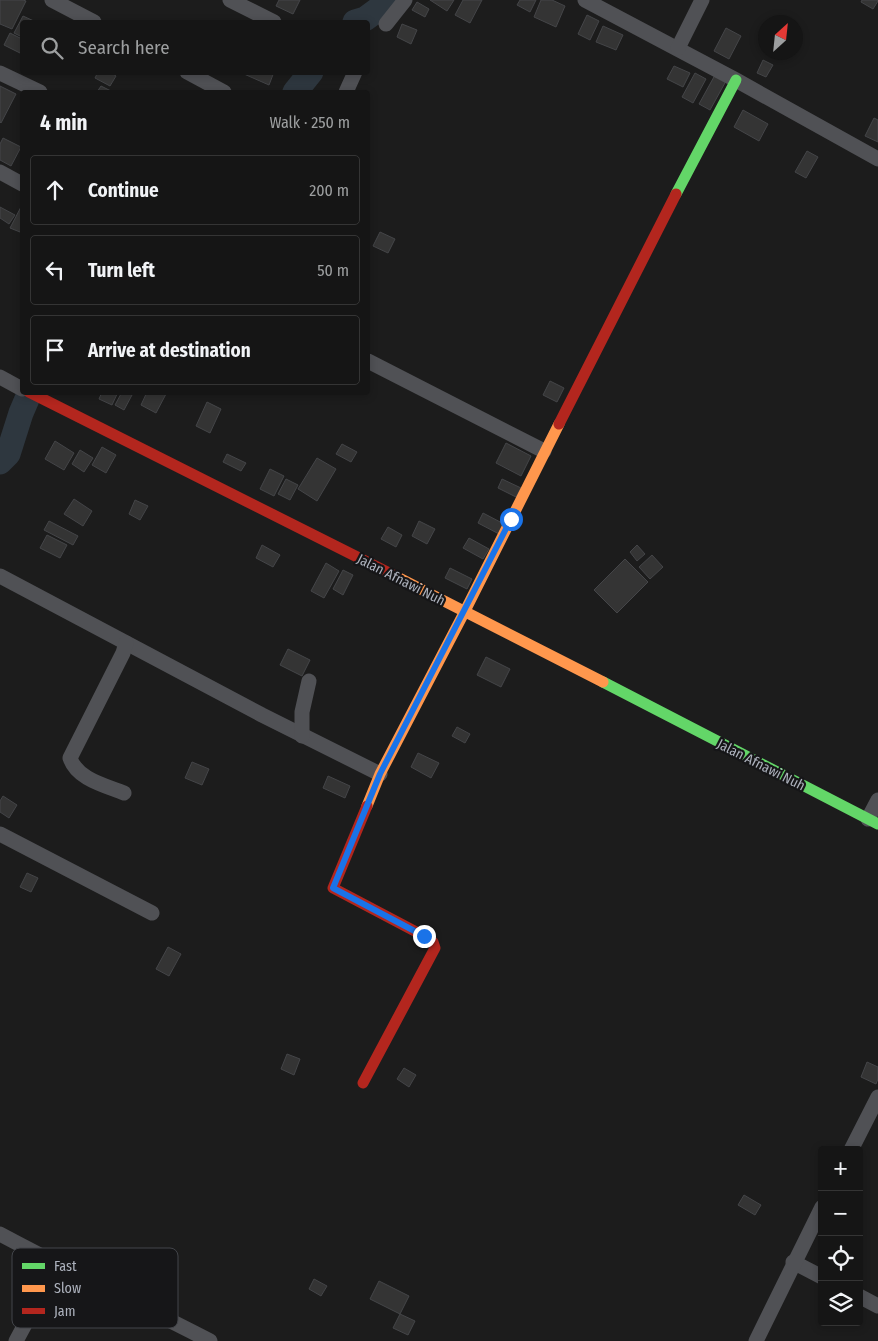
<!DOCTYPE html>
<html lang="en">
<head>
<meta charset="utf-8">
<style>
  :root { --surface:#151515; --page:#222; --text:#f1f3f6; --muted:#9d9fa0; --line:#343434 }
  body { margin:0; font-family:"Fira Sans Condensed",sans-serif; background:var(--page); color:var(--text) }
  .controls { position:absolute; right:15px; bottom:15px; display:grid; overflow:hidden; border-radius:5px; box-shadow:0 2px 8px #0003 }
  .controls button { width:45px; height:45px; display:grid; place-items:center; padding:0; border:0; border-bottom:1px solid var(--line); background:var(--surface); color:var(--text); font:25px sans-serif }
  .compass { position:absolute; left:758px; top:15px; width:45px; height:45px; border-radius:50%; background:var(--surface); box-shadow:0 2px 8px #0003; rotate:27deg }
  .stop { position:absolute; width:15px; height:15px; margin:-11px; border:4px solid #1a73e8; border-radius:50%; background:#fff }
  .stop.end { background:#1a73e8; border-color:#fff; box-shadow:0 1px 5px #0008 }
  .list { margin:0; padding:0; list-style:none }
  h2 { display:flex; justify-content:space-between; align-items:center; height:65px; margin:0; padding:0 20px; font-size:21px }
  h2 small { font-size:16px; font-weight:400; color:var(--muted) }
  .list li { display:grid; grid-template-columns:32px 1fr auto; gap:15px; align-items:center; box-sizing:border-box; height:70px; margin:0 10px 10px; padding:0 10px; border:1px solid var(--line); border-radius:5px }
  .list b { display:block; font-size:19px; white-space:nowrap }
  .list em { font-size:16px; font-style:normal; color:var(--muted) }
  .icon { flex:none; width:28px; height:28px; fill:none; stroke:currentColor; stroke-width:2; stroke-linecap:round; stroke-linejoin:round }
  .map { position:relative; flex:none; width:878px; height:1341px; overflow:hidden }
  .search { position:absolute; background:var(--surface); box-shadow:0 2px 8px #0003; left:20px; top:20px; width:350px; height:55px; display:flex; align-items:center; gap:12px; box-sizing:border-box; padding:0 18px; border-radius:5px; color:var(--muted); font-size:19px }
  .panel { position:absolute; background:var(--surface); box-shadow:0 2px 8px #0003; left:20px; top:90px; width:350px; height:305px; border-radius:5px }
  .map>svg:first-child { display:block }
  .lines { fill:none; stroke-linecap:round; stroke-linejoin:round }
  .river { stroke:#2e373f; stroke-width:25 }
  .building { fill:#343434; stroke:#444548 }
  .street { stroke:#505155; stroke-width:15 }
  .fast { stroke:#63d668; stroke-width:11 }
  .slow { stroke:#ff974d; stroke-width:11 }
  .jam { stroke:#b3261e; stroke-width:11 }
  .route { stroke:#1a73e8; stroke-width:6 }
  .labels { text-anchor:middle; dominant-baseline:central; stroke-width:4.5; stroke-linejoin:round; paint-order:stroke }
  .street-label { font-size:14px; fill:#adb2bd; stroke:#161618 }
  .key { fill:#161618; stroke:#43454a; stroke-width:1 }
  .key-label { font-size:14px; fill:#adb2bd }
</style>
</head>
<body>
<div class="map">
<svg width="878" height="1341" viewBox="0 0 878 1341">
  <rect width="100%" height="100%" fill="#1c1c1c"/>
  <g class="lines">
    <!-- river -->
    <g class="river">
      <path d="M355 22 365 19 391 0"/>
      <path d="M295 92 311 72"/>
      <path d="M0 462 8 454 21 413 30 392"/>
    </g>
  </g>
  <!-- building -->
  <g class="building">
    <path d="M0 0H23L26 1 12 29 0 24Z"/>
    <path d="M279 0H300L293 14 276 6Z"/>
    <path d="M430 0H454L447 11Z"/>
    <path d="M463 0H482L470 23 455 15Z"/>
    <path d="M520 0H536L530 12 517 5Z"/>
    <path d="M541 0H552L565 6 556 27 534 17Z"/>
    <path d="M862 0H878V1L873 9 861 2Z"/>
    <path d="M417 2 429 9 425 17 412 10Z"/>
    <path d="M587 15 599 21 590 40 578 34Z"/>
    <path d="M23 16 36 22H22V37L14 33Z"/>
    <path d="M402 24 417 30 411 44 397 37Z"/>
    <path d="M603 26 623 35 616 50 596 42Z"/>
    <path d="M726 28 741 36 729 59 714 51Z"/>
    <path d="M10 33 22 39V54L4 45Z"/>
    <path d="M763 60 773 65 766 77 757 73Z"/>
    <path d="M674 66 690 73 683 87 667 79Z"/>
    <path d="M98 72H110L116 76 110 86 95 78Z"/>
    <path d="M245 72H274L269 85 244 74Z"/>
    <path d="M695 73 706 79 693 103 682 97Z"/>
    <path d="M715 75 726 81 710 110 699 104Z"/>
    <path d="M0 86 16 94 1 123 0 122Z"/>
    <path d="M101 86 113 92H97Z"/>
    <path d="M743 110 768 124 759 141 734 127Z"/>
    <path d="M874 118 878 120V142L865 136Z"/>
    <path d="M3 138 21 147 11 166 0 160V144Z"/>
    <path d="M807 151 818 157 806 178 795 172Z"/>
    <path d="M22 205V226L20 232 10 228Z"/>
    <path d="M0 207 15 215 9 224 0 218Z"/>
    <path d="M380 232 395 239 388 253 373 246Z"/>
    <path d="M550 381 564 388 557 402 543 395Z"/>
    <path d="M102 392H118L112 405 99 399Z"/>
    <path d="M122 392H128L132 395 124 410 115 405Z"/>
    <path d="M147 392 166 394 156 413 141 405Z"/>
    <path d="M207 402 221 409 210 433 196 426Z"/>
    <path d="M55 441 74 453 64 470 45 459Z"/>
    <path d="M506 443 531 456 521 476 496 463Z"/>
    <path d="M342 444 357 452 351 462 336 454Z"/>
    <path d="M102 447 116 455 106 473 92 465Z"/>
    <path d="M80 450 93 458 84 472 72 464Z"/>
    <path d="M227 454 246 463 241 471 223 462Z"/>
    <path d="M317 458 336 469 317 501 298 489Z"/>
    <path d="M270 469 284 476 274 496 260 489Z"/>
    <path d="M286 479 298 485 290 500 278 494Z"/>
    <path d="M502 479 521 488 516 497 498 488Z"/>
    <path d="M74 499 92 511 83 526 64 514Z"/>
    <path d="M135 500 148 506 140 520 129 514Z"/>
    <path d="M483 513 506 525 501 535 478 523Z"/>
    <path d="M49 521 78 536 73 545 44 530Z"/>
    <path d="M419 521 435 529 427 544 412 536Z"/>
    <path d="M388 527 402 535 396 547 381 539Z"/>
    <path d="M47 535 67 545 60 558 40 548Z"/>
    <path d="M469 538 489 549 483 559 463 548Z"/>
    <path d="M262 545 280 555 273 567 256 558Z"/>
    <path d="M637 545 645 554 637 561 630 552Z"/>
    <path d="M652 555 663 567 650 579 639 567Z"/>
    <path d="M625 559 648 582 617 613 594 590Z"/>
    <path d="M326 563 339 571 324 598 311 591Z"/>
    <path d="M450 568 472 579 467 589 445 578Z"/>
    <path d="M343 570 353 575 343 595 333 589Z"/>
    <path d="M288 649 310 660 302 676 280 665Z"/>
    <path d="M486 657 510 669 501 687 477 675Z"/>
    <path d="M457 727 470 734 465 743 452 736Z"/>
    <path d="M418 753 439 763 431 778 411 767Z"/>
    <path d="M192 762 209 769 202 785 185 778Z"/>
    <path d="M328 776 350 786 345 798 323 788Z"/>
    <path d="M3 796 17 805 9 818 0 812V801Z"/>
    <path d="M27 873 38 878 31 892 20 887Z"/>
    <path d="M168 947 181 954 169 976 156 969Z"/>
    <path d="M287 1054 300 1059 294 1075 281 1069Z"/>
    <path d="M867 1062 878 1067V1079L876 1084 861 1077Z"/>
    <path d="M404 1068 416 1075 409 1087 397 1079Z"/>
    <path d="M744 1195 761 1205 755 1215 738 1205Z"/>
    <path d="M314 1279 327 1286 321 1296 309 1289Z"/>
    <path d="M379 1281 409 1296 400 1314 370 1299Z"/>
    <path d="M400 1314 415 1321 408 1335 393 1328Z"/>
  </g>
  <g class="lines">
    <!-- street -->
    <g class="street">
      <path d="M52 0 94 22"/>
      <path d="M230 0 274 22"/>
      <path d="M585 0 736 80 878 159"/>
      <path d="M386 24 405 0"/>
      <path d="M678 48 702 0"/>
      <path d="M187 72 224 92"/>
      <path d="M0 73 40 92"/>
      <path d="M346 92 355 72"/>
      <path d="M0 172 22 184"/>
      <path d="M368 361 544 451"/>
      <path d="M0 377 22 389"/>
      <path d="M0 576 262 715 380 774"/>
      <path d="M302 736V712L309 681"/>
      <path d="M124 793C104 785 77 779 70 758L123 653 126 643"/>
      <path d="M868 819 878 800"/>
      <path d="M0 834 152 913"/>
      <path d="M851 1150 878 1097"/>
      <path d="M0 1234C69 1271 140 1305 210 1341"/>
      <path d="M793 1262 822 1277"/>
      <path d="M859 1296 878 1306"/>
      <path d="M16 1341 57 1265"/>
      <path d="M756 1341 822 1207"/>
    </g>
    <!-- fast -->
    <g class="fast">
      <path d="M676 194 736 80"/>
      <path d="M603 682 878 824"/>
    </g>
    <!-- slow -->
    <g class="slow">
      <path d="M397 577 603 682"/>
      <path d="M367 806 380 774 465 611 559 424"/>
    </g>
    <!-- jam -->
    <g class="jam">
      <path d="M29 392 397 577"/>
      <path d="M559 424 676 194"/>
      <path d="M363 1083 435 948 433 942 424 936 333 888 367 806"/>
    </g>
  </g>
  <g class="lines">
    <!-- route -->
    <path class="route" d="M424 936 333 888 380 774 511 519"/>
  </g>
  <g class="labels">
    <!-- street labels -->
    <g class="street-label">
      <text transform="translate(401 580) rotate(27)">Jalan Afnawi Nuh</text>
      <text transform="translate(761 765) rotate(27)">Jalan Afnawi Nuh</text>
    </g>
  </g>
  <!-- legend -->
  <rect x="12" y="1248" width="166" height="80" rx="8" class="key"/>
  <rect x="22" y="1263" width="23" height="6" fill="#63d668"/>
  <rect x="22" y="1285" width="23" height="7" fill="#ff974d"/>
  <rect x="22" y="1308" width="23" height="6" fill="#b3261e"/>
  <g class="key-label">
    <text x="54" y="1271">Fast</text>
    <text x="54" y="1293">Slow</text>
    <text x="54" y="1316">Jam</text>
  </g>
</svg>
<div class="controls">
<button>+</button>
<button>−</button>
<button><svg class="icon" aria-label="locate" viewBox="0 0 24 24"><circle cx="12" cy="12" r="6"/><path d="M12 2v4M12 18v4M2 12h4M18 12h4"/></svg></button>
<button><svg class="icon" aria-label="layers" viewBox="0 0 24 24"><path d="M12 4l9 5-9 5-9-5zM3 14l9 5 9-5"/></svg></button>
</div>
<svg class="compass" viewBox="-18 -18 36 36"><path d="M0-13l5 13h-10z" fill="#e53935"/><path d="M0 13l5-13h-10z" fill="#9d9fa0"/></svg>
<div class="stop" style="left:511px;top:519px"></div>
<div class="stop end" style="left:424px;top:936px"></div>
<div class="search"><svg class="icon" aria-label="search" viewBox="0 0 24 24"><circle cx="10" cy="10" r="6"/><path d="M15 15l6 6"/></svg>Search here</div>
<section class="panel">
<h2>4 min<small>Walk · 250 m</small></h2>
<ul class="list">
<li><svg class="icon" aria-label="ahead" viewBox="0 0 24 24"><path d="M12 20V5M6 11l6-6 6 6"/></svg><div><b>Continue</b></div><em>200 m</em></li>
<li><svg class="icon" aria-label="left" viewBox="0 0 24 24"><path d="M17 20v-9H6M10 6l-5 5 5 5"/></svg><div><b>Turn left</b></div><em>50 m</em></li>
<li><svg class="icon" aria-label="arrive" viewBox="0 0 24 24"><path d="M6 21V4h12l-3 4 3 4H6"/></svg><div><b>Arrive at destination</b></div></li>
</ul>
</section>
</div>
</body>
</html>
